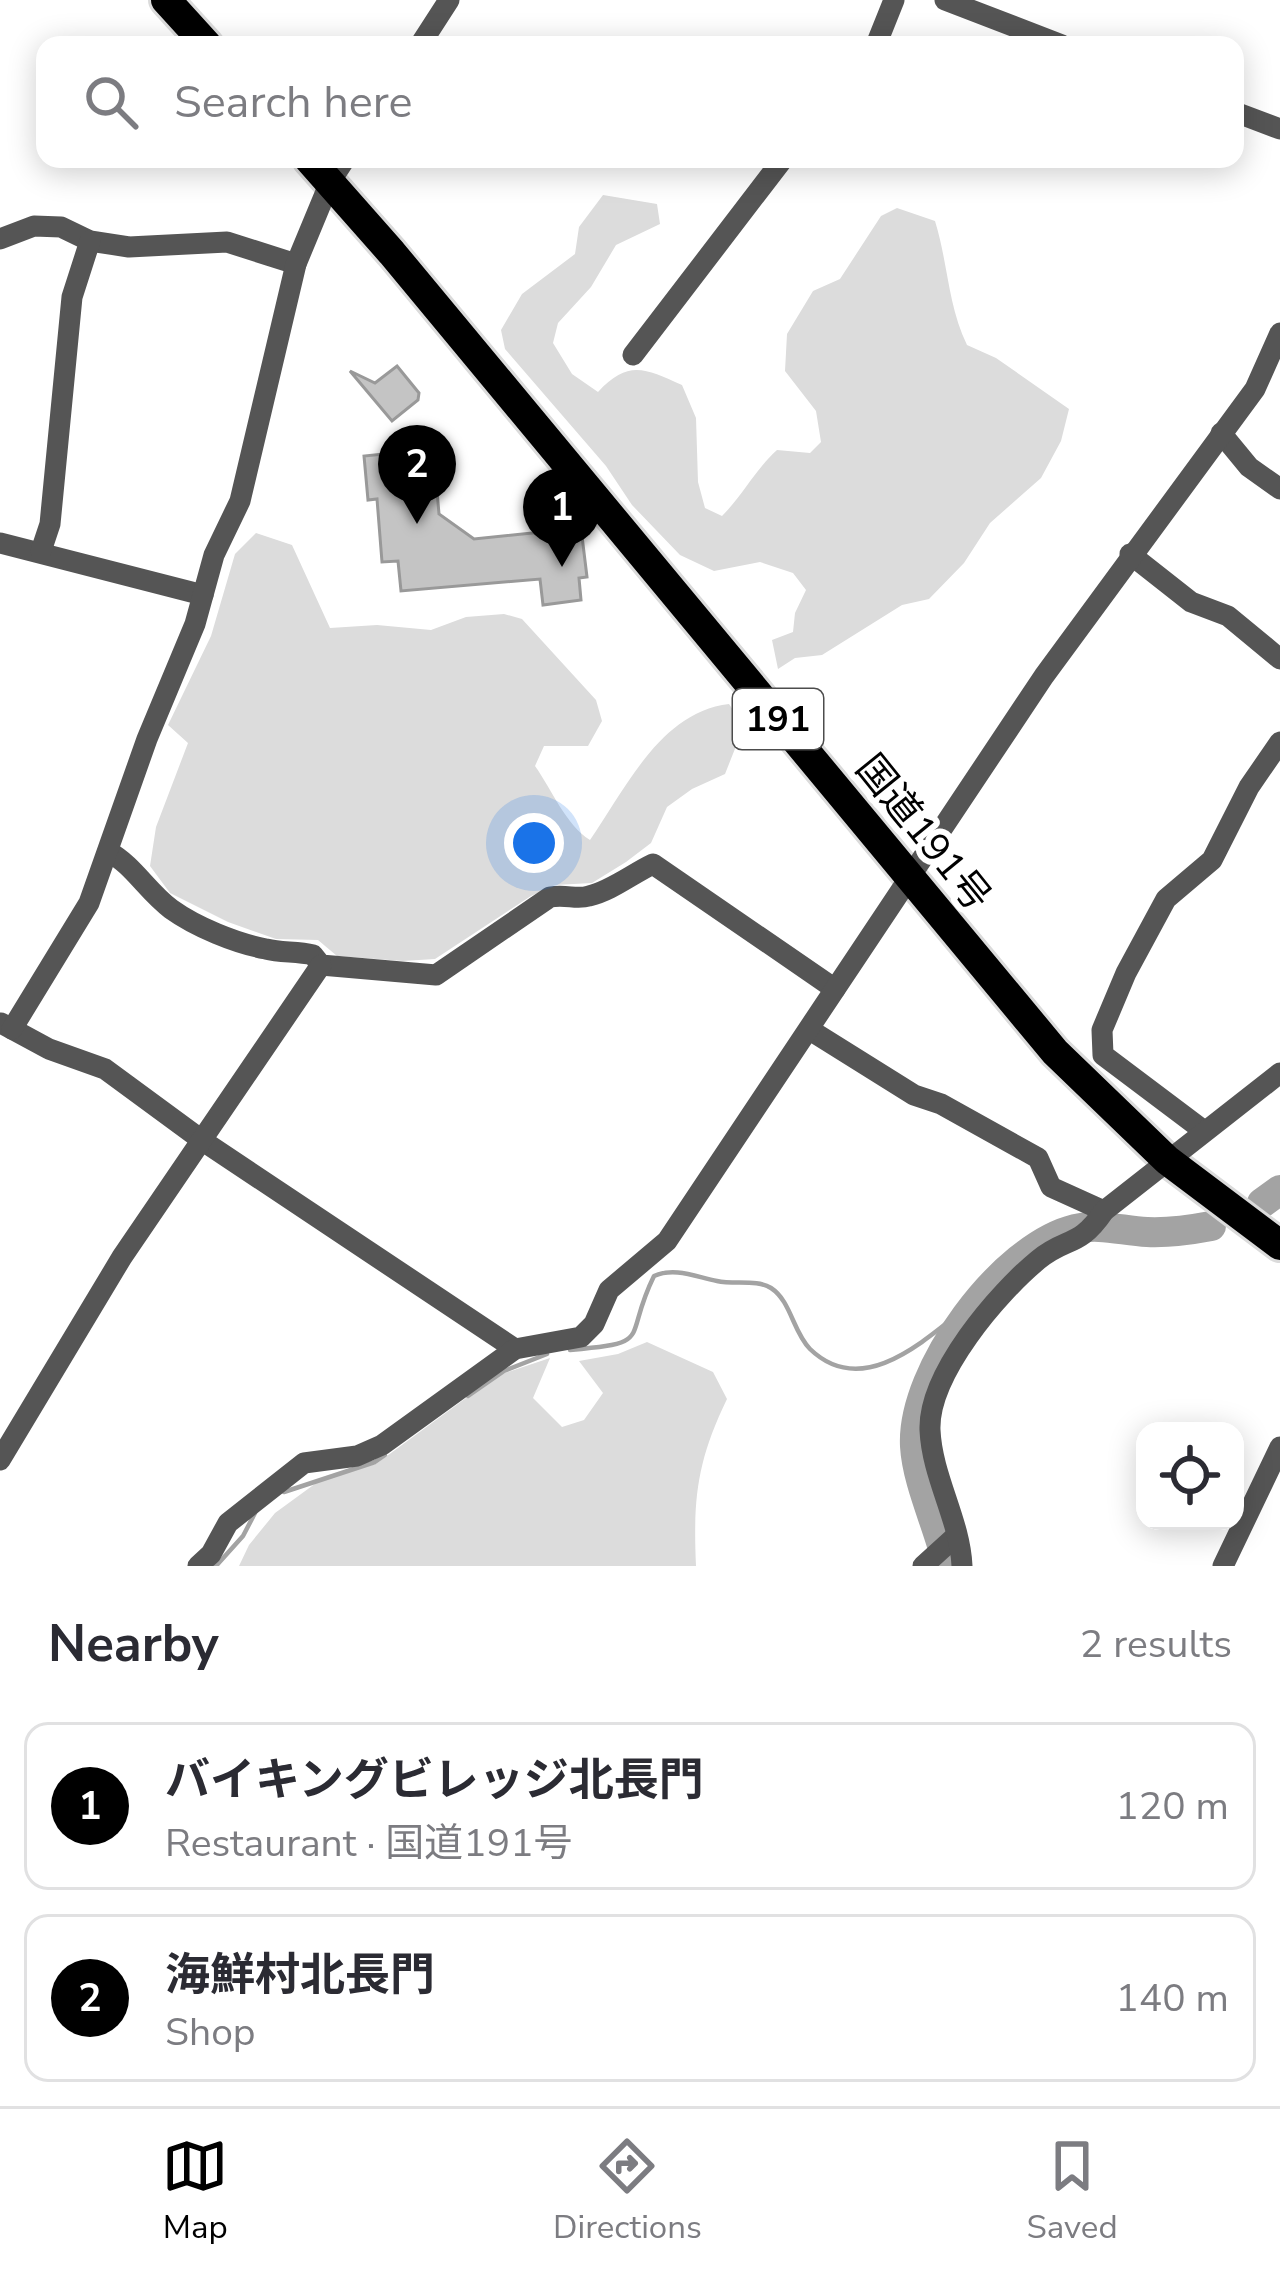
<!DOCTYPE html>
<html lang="en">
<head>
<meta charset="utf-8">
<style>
  :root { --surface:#fff; --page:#f2f2f3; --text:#2b2b33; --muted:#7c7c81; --line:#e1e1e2; --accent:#000 }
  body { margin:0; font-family:"Nunito Sans","Noto Sans JP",sans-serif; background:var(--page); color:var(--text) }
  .controls { position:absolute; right:36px; bottom:36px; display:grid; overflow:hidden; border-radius:24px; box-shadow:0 6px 30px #0003 }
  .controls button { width:108px; height:108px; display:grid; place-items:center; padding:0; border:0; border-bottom:3px solid var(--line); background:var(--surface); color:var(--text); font:60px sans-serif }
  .you { position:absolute; left:534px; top:843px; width:42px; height:42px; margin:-30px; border:9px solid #fff; border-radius:50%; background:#1a73e8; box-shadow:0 0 0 18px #1a73e833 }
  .badge { display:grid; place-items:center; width:78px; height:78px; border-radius:50%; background:var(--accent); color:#fff; font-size:39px; font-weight:700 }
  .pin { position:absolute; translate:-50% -99px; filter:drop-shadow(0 3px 6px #0008) }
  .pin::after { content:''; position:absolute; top:63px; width:42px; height:36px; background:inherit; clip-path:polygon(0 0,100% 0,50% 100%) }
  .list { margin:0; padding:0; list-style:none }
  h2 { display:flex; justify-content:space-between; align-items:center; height:156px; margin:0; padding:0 48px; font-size:51px }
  h2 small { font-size:39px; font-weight:400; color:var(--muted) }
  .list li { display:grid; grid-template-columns:78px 1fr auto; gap:36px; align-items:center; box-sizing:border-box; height:168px; margin:0 24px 24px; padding:0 24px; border:3px solid var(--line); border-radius:24px }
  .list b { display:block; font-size:45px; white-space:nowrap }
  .list p { margin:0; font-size:39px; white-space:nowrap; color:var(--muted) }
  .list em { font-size:39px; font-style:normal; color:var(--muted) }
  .icon { flex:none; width:66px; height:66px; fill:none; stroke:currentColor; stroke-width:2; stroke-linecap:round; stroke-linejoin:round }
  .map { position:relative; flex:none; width:1280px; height:1566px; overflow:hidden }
  .search { position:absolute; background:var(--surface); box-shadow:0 6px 30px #0003; left:36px; right:36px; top:36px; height:132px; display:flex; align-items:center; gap:30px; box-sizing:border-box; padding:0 42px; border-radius:24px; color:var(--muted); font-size:45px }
  .sheet { height:540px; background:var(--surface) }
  nav { display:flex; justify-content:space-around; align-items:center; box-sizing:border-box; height:168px; border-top:3px solid var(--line); background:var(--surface); font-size:33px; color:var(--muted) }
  nav a { display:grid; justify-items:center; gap:6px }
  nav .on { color:var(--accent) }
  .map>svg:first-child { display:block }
  .green { fill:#dcdcdc }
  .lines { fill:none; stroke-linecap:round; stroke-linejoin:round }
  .stream { stroke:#a3a3a3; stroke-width:4.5 }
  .river { stroke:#a3a3a3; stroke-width:30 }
  .building { fill:#c4c4c4; stroke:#999; stroke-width:3 }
  .highway-casing { stroke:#dbdbdb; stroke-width:36 }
  .minor { stroke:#555; stroke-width:21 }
  .highway { stroke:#000; stroke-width:30 }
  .labels { text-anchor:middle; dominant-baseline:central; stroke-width:12; stroke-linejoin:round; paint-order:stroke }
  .shield { fill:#fff; stroke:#4c4c4c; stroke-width:3 }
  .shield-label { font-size:36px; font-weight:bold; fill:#000 }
  .street-label { font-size:39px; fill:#000; stroke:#fff }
</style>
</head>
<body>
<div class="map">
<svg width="1280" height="1566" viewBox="0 0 1280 1566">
  <rect width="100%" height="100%" fill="#fff"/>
  <!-- green -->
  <g class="green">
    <path d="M603 195 657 204 660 224 616 245 591 287 558 323 553 343 572 374 598 392C629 359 645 369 682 385L696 418 698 482 705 508 722 516C743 495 755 470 777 450L810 453 821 442 816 411 785 371 787 334 813 291 840 279 881 216 897 208 935 221C948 263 948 306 967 345L996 358 1069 409 1061 441 1041 478 990 523 964 563 929 599 902 605 822 655 795 658 778 669 772 640 793 632 795 613 806 590 793 573 760 562 714 571 680 555 632 505 606 466 505 349 501 330 522 294 575 254 579 227Z"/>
    <path d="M256 533 292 545 330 628 377 625 431 630 466 617 504 614 522 619 596 700 602 721 588 746H544L535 766C552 790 566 825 590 840 625 790 660 712 729 704L744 726 725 774 692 789 667 807 651 843 626 862 592 883 555 885 531 896 435 959 403 961 337 956 318 940 276 939 228 922 170 893 150 866 156 827 188 743 168 725 211 636 235 554Z"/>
    <path d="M647 1342 713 1372 727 1399C697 1461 693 1498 696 1566H239L249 1545 275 1513 323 1478 376 1464 496 1376 550 1358 533 1398 562 1427 584 1420 603 1393 579 1361 618 1354Z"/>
  </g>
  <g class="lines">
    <!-- stream -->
    <g class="stream">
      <path d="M570 1350C656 1342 622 1341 654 1276 675 1267 696 1277 717 1281 734 1285 757 1279 771 1288 791 1301 793 1332 810 1349 868 1405 936 1328 984 1294"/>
      <path d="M468 1396 504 1371 547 1354"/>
      <path d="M284 1492 375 1462 385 1455"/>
      <path d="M216 1566 243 1536 255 1513"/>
    </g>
    <!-- river -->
    <g class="river">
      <path d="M1262 1203 1280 1190"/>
      <path d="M939 1566 944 1552C935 1519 917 1480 915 1446 911 1371 1002 1247 1075 1229 1099 1223 1123 1231 1147 1232 1169 1233 1190 1230 1211 1226"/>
    </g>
  </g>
  <!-- building -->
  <g class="building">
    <path d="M397 366 419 393 418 400 392 421 350 371 375 383Z"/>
    <path d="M413 451V458L434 456 439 514 474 539 581 528 587 577 579 578 581 600 543 605 540 579 401 591 398 561 382 562 377 499 368 500 364 456Z"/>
  </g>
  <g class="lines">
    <defs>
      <g id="highway">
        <path d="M166 0 207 45"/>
        <path d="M309 159 392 253 1055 1052 1167 1160 1280 1245"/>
      </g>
    </defs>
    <!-- highway casing -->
    <use href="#highway" class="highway-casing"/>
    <!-- minor -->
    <g class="minor">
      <path d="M945 0 1062 45"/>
      <path d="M420 45 449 0"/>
      <path d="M876 45 894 0"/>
      <path d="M1235 112 1280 129"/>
      <path d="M0 239 34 226 61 227 90 241 129 247 227 242 296 264"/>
      <path d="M633 355 783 159"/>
      <path d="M1221 433 1249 467 1280 489"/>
      <path d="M0 543 203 595"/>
      <path d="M41 551 50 524 72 297 90 241"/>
      <path d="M1130 554 1191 602 1228 616 1280 659"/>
      <path d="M109 852C133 865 148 892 171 909 196 927 235 943 266 949 281 953 297 951 313 955L321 965 436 975 550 897C567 894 576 900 589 896 611 891 632 874 653 864L835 989"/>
      <path d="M1 1023 49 1049 105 1069 203 1141 515 1349"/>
      <path d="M12 1029 89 903 147 739 195 624 214 555 240 501 296 264 330 182 345 159"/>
      <path d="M810 1030 914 1095 941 1104 1038 1158 1051 1187 1104 1211"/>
      <path d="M1204 1131 1103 1055 1102 1030 1126 973 1166 899 1212 860 1249 787 1280 742"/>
      <path d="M0 1460 122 1257 321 965"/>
      <path d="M198 1566 211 1554 228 1523 304 1463 357 1456 382 1445 515 1349 581 1337 594 1324 609 1290 667 1241 1044 676 1255 389 1280 333"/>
      <path d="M923 1566 956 1536"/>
      <path d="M962 1566C960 1520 932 1477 930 1430 928 1374 998 1293 1038 1260 1067 1236 1078 1249 1104 1211L1280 1073"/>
      <path d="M1223 1566 1280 1447"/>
    </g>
    <!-- highway -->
    <use href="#highway" class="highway"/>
  </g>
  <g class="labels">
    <!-- shield labels -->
    <rect class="shield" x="733" y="689" width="90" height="60" rx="9"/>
    <g class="shield-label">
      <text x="778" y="719">191</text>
    </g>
    <!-- street labels -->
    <g class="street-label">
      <text transform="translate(923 833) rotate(51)">国道191号</text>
    </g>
  </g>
</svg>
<div class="controls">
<button><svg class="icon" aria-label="locate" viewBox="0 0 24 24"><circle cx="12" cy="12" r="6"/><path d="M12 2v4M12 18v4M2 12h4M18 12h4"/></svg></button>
</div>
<div class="you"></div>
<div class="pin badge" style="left:562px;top:567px">1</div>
<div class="pin badge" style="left:417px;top:524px">2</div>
<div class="search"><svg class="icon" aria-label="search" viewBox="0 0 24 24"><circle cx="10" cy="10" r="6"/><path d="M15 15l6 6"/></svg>Search here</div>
</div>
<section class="sheet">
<h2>Nearby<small>2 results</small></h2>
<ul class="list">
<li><span class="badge">1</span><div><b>バイキングビレッジ北長門</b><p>Restaurant · 国道191号</p></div><em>120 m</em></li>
<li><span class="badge">2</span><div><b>海鮮村北長門</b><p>Shop</p></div><em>140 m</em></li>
</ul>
</section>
<nav>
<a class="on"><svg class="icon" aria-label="map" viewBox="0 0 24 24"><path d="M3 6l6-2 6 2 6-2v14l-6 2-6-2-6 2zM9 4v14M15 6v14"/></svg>Map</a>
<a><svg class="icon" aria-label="directions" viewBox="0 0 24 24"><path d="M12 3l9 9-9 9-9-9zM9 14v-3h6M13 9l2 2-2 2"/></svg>Directions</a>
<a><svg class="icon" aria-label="saved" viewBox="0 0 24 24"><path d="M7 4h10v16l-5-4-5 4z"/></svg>Saved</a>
</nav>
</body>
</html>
